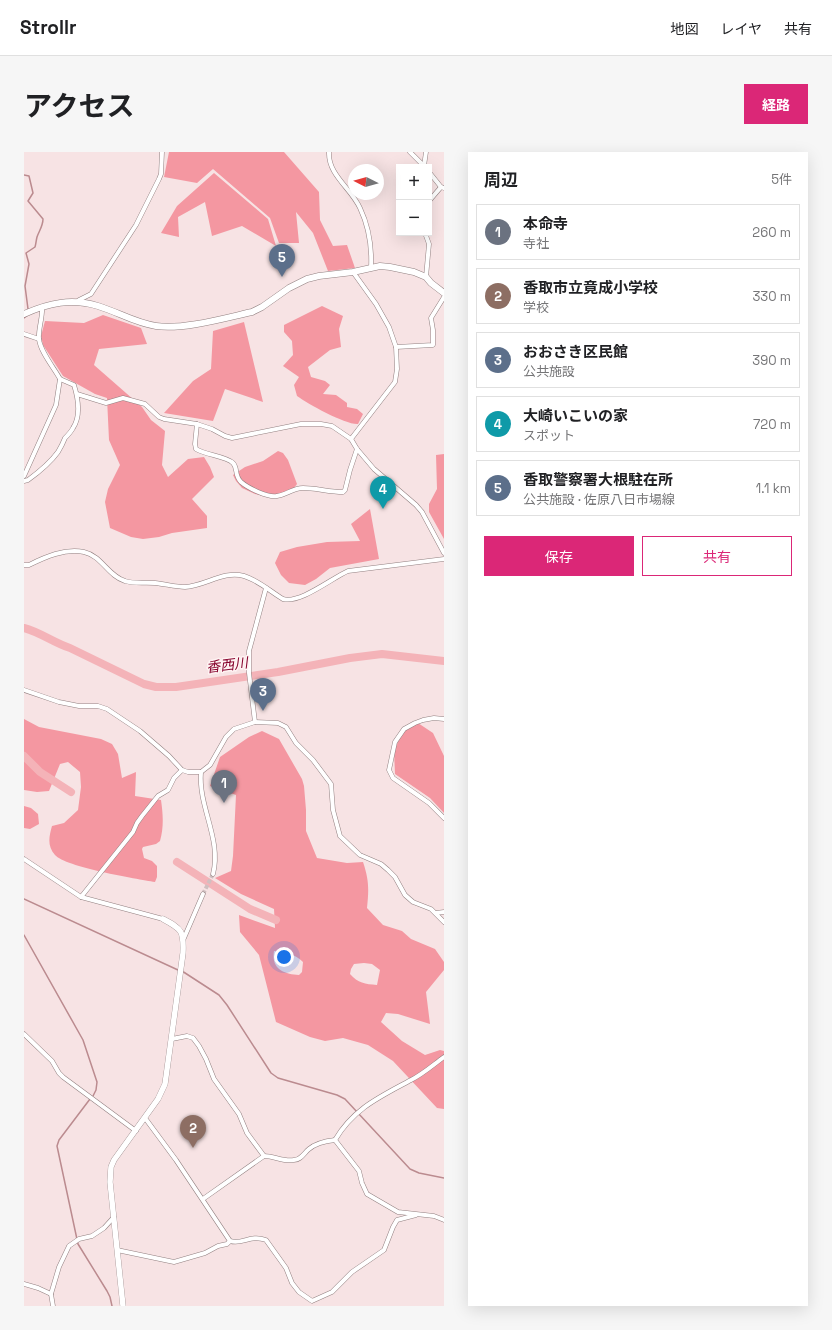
<!DOCTYPE html>
<html lang="ja">
<head>
<meta charset="utf-8">
<style>
  :root { --surface:#fff; --page:#f6f6f6; --text:#202124; --muted:#757577; --line:#e0e0e0; --accent:#db2777 }
  body { margin:0; font-family:"Space Grotesk","Noto Sans JP",sans-serif; background:var(--page); color:var(--text) }
  .controls { position:absolute; right:12px; top:12px; display:grid; overflow:hidden; border-radius:0px; box-shadow:0 4px 16px #0002 }
  .controls button { width:36px; height:36px; display:grid; place-items:center; padding:0; border:0; border-bottom:1px solid var(--line); background:var(--surface); color:var(--text); font:20px sans-serif }
  .compass { position:absolute; left:324px; top:12px; width:36px; height:36px; border-radius:50%; background:var(--surface); box-shadow:0 4px 16px #0002; rotate:276deg }
  .you { position:absolute; left:260px; top:805px; width:14px; height:14px; margin:-10px; border:3px solid #fff; border-radius:50%; background:#1a73e8; box-shadow:0 0 0 6px #1a73e833 }
  .badge { display:grid; place-items:center; width:26px; height:26px; border-radius:50%; background:var(--accent); color:#fff; font-size:13px; font-weight:700 }
  .pin { position:absolute; translate:-50% -33px; filter:drop-shadow(0 1px 2px #0008) }
  .pin::after { content:''; position:absolute; top:21px; width:14px; height:12px; background:inherit; clip-path:polygon(0 0,100% 0,50% 100%) }
  .list { margin:0; padding:0; list-style:none }
  h2 { display:flex; justify-content:space-between; align-items:center; height:52px; margin:0; padding:0 16px; font-size:17px }
  h2 small { font-size:13px; font-weight:400; color:var(--muted) }
  .list li { display:grid; grid-template-columns:26px 1fr auto; gap:12px; align-items:center; box-sizing:border-box; height:56px; margin:0 8px 8px; padding:0 8px; border:1px solid var(--line); border-radius:0px }
  .list b { display:block; font-size:15px; white-space:nowrap }
  .list p { margin:0; font-size:13px; white-space:nowrap; color:var(--muted) }
  .list em { font-size:13px; font-style:normal; color:var(--muted) }
  .actions { display:flex; gap:8px; padding:12px 16px }
  .actions a { flex:1; padding:9px 0; border:1px solid var(--accent); border-radius:0px; text-align:center; font-size:14px; color:var(--accent) }
  .actions .main { background:var(--accent); color:#fff }
  .map { position:relative; flex:none; width:420px; height:1154px; overflow:hidden; border-radius:0px }
  header { display:flex; align-items:center; gap:24px; box-sizing:border-box; height:56px; padding:0 20px; background:var(--surface); border-bottom:1px solid var(--line) }
  header strong { font-size:19px }
  nav { display:flex; gap:22px; margin-inline-start:auto; font-size:14px }
  .intro { display:flex; align-items:center; justify-content:space-between; box-sizing:border-box; height:96px; padding:0 24px }
  h1 { margin:0; font-size:28px }
  .button { padding:10px 18px; border-radius:0px; background:var(--accent); color:#fff; font-size:14px; font-weight:700 }
  main { display:flex; gap:24px; padding:0 24px }
  aside { flex:1; background:var(--surface); border-radius:0px; box-shadow:0 4px 16px #0002 }
  .map>svg:first-child { display:block }
  .green { fill:#f497a1; fill-rule:evenodd }
  .lines { fill:none; stroke-linecap:round; stroke-linejoin:round }
  .stream { stroke:#bb8b8f; stroke-width:1.5 }
  .river { stroke:#f4b3b8; stroke-width:8 }
  .street-tunnel { stroke:#d0bfc0; stroke-width:4; stroke-dasharray:4 2; stroke-linecap:butt }
  .street-casing { stroke:#928081; stroke-width:5 }
  .secondary-casing { stroke:#928081; stroke-width:6 }
  .primary-casing { stroke:#928081; stroke-width:7 }
  .street { stroke:#fff; stroke-width:4 }
  .secondary { stroke:#fff; stroke-width:5.5 }
  .primary { stroke:#fff; stroke-width:6 }
  .labels { text-anchor:middle; dominant-baseline:central; stroke-width:3; stroke-linejoin:round; paint-order:stroke }
  .water-label { font-size:14px; font-style:italic; fill:#87042e; stroke:#fff3f3 }
</style>
</head>
<body>
<header>
<strong>Strollr</strong>
<nav><a>地図</a><a>レイヤ</a><a>共有</a></nav>
</header>
<div class="intro"><h1>アクセス</h1><a class="button">経路</a></div>
<main>
<div class="map">
<svg width="420" height="1154" viewBox="0 0 420 1154">
  <rect width="100%" height="100%" fill="#f7e3e4"/>
  <!-- green -->
  <g class="green">
    <path d="M145 0H260L295 40 296 68 309 94 323 93 331 116 304 119 289 81 272 60 275 91H255L246 66 189 17 173 31 140 25Z"/>
    <path d="M190 21 244 67 252 94 218 74 188 84 181 50 154 65 155 85 137 81 153 54Z"/>
    <path d="M298 154 319 164 315 177 317 195 306 198 284 215 287 225 301 229 306 233 299 242 312 243 323 251V255L333 257 339 262 334 272C322 273 284 252 273 244L270 233 275 225 259 214 269 203 268 189 260 180V173Z"/>
    <path d="M79 163 117 176 123 192 75 197 70 213 118 255 127 268 141 279 138 313 144 325 164 307 180 305 186 315 190 325 168 347 183 364V376L148 381 135 385 119 387 107 385 86 376 81 350 84 337 96 313 85 288 83 246 71 242 39 224 19 193 17 184 21 169 60 171Z"/>
    <path d="M220 170 239 250 201 237 189 269 140 261 169 229 187 217 189 179Z"/>
    <path d="M254 299 259 301 264 308 273 332 267 340 249 346 231 342 218 336 212 329 209 323 221 315 239 309Z"/>
    <path d="M420 302V387L405 360V352L413 337 412 303Z"/>
    <path d="M346 357 355 407 306 416 292 427 281 433 265 431 257 423 251 411 256 400 273 395 303 390 336 389 327 372Z"/>
    <path d="M0 567 15 575 77 587 88 592 94 602 98 626 112 620 111 644 137 648C139 662 140 675 136 689L132 692 119 695 118 697 120 706 128 709 133 714V725L131 730C113 727 41 715 31 703 23 694 25 685 28 674L40 671 54 658 57 635 56 620 44 610 36 612 25 639 13 640 0 638Z"/>
    <path d="M387 571H394L409 581 420 604V661L406 646 371 622 370 599 379 578Z"/>
    <path d="M238 579 255 587 278 627 280 634 282 658V679L293 706 323 711 339 710C345 728 345 737 343 756L359 773 378 779 387 787 411 797 420 810V818L402 840 406 872 374 862 362 861 357 870 378 889 401 903 416 898 420 899V957L413 956 369 909 344 893 319 886 301 889 286 885 252 870 235 803 216 780 215 763 251 776 250 757 217 742 191 726 207 719 209 704 212 643 186 634 196 605 225 585ZM250 799C261 800 271 802 279 810L278 820 275 823C260 822 247 817 250 799ZM340 811 348 812 356 818 353 833C341 832 334 831 326 822L327 817 330 812Z"/>
    <path d="M0 654 7 656 14 662 15 672 6 677 0 676Z"/>
  </g>
  <g class="lines">
    <!-- stream -->
    <g class="stream">
      <path d="M0 23 5 24 9 41 4 49 19 67C19 74 15 79 13 85 12 89 12 92 11 95L2 101 5 112 1 134 4 157"/>
      <path d="M0 166 4 163"/>
      <path d="M0 747 154 818"/>
      <path d="M0 783 59 888 73 930 72 938 69 944"/>
      <path d="M158 819 195 843 203 853 247 921 254 926 313 943 321 947 386 1017 395 1021 420 1026"/>
      <path d="M66 947 35 988 33 994 54 1092 83 1139 86 1145 88 1154"/>
    </g>
    <!-- river -->
    <g class="river">
      <path d="M0 476C16 480 30 491 46 496L120 532 132 535H152L254 520 326 506 358 502 420 509"/>
      <path d="M0 604 16 620 47 640"/>
      <path d="M153 710 226 757 252 768"/>
    </g>
    <!-- street-tunnel -->
    <path class="street-tunnel" d="M179 742 189 722"/>
    <defs>
      <g id="street">
        <path d="M305 0C304 23 327 36 336 56 345 75 348 96 347 116"/>
        <path d="M386 0 401 15"/>
        <path d="M400 14 402 0"/>
        <path d="M405 20 417 35 420 36"/>
        <path d="M405 49 417 35"/>
        <path d="M401 81 405 92 402 125"/>
        <path d="M53 150 55 148 67 142 112 73 135 27 137 22 138 0"/>
        <path d="M0 182 15 187"/>
        <path d="M372 195 409 193V178L407 166 420 145"/>
        <path d="M53 242 82 251 99 246 121 252 135 265 140 267 173 272 188 277 201 284 208 286 277 272H297L308 274 327 287 333 297 350 317 392 353 398 360 420 401"/>
        <path d="M173 272 171 292 172 297C181 303 202 304 209 311 214 316 210 323 217 330 224 336 244 346 253 344 262 343 269 336 279 336 292 336 305 340 319 340L321 338 326 318 333 297"/>
        <path d="M327 287 371 230 373 217 372 195 365 175 352 152 329 120"/>
        <path d="M0 324 32 253 36 227C30 216 16 199 15 187 14 177 19 165 18 155"/>
        <path d="M0 329 4 328C15 320 26 311 34 300 37 295 39 291 41 286 44 283 47 280 49 276 57 264 54 246 50 233L36 227"/>
        <path d="M0 413H5C21 405 41 396 60 400 78 404 84 424 101 429 110 432 122 430 131 431 141 432 152 435 161 435 181 434 200 418 220 424 234 428 247 440 259 447 276 452 308 426 324 419L420 407"/>
        <path d="M0 538 35 550 55 554H74L83 557 116 579 145 604 158 618 164 620H177L186 613 202 585 210 577 231 570 254 571 262 575 272 591 289 608 307 632 309 658 316 684 336 703 357 712 364 718 371 725 381 743 389 750 407 757 420 770"/>
        <path d="M420 567 410 566 399 568 391 571 380 577 371 590 365 618 369 626 405 651 420 666"/>
        <path d="M231 570 225 521V499L242 436"/>
        <path d="M177 620C174 655 198 687 189 722"/>
        <path d="M0 707 57 745 139 767"/>
        <path d="M57 745 109 680 113 671 118 664 134 644 144 638 150 626 158 618"/>
        <path d="M412 761 420 760"/>
        <path d="M160 786 179 742"/>
        <path d="M0 882 28 909 35 921 39 925 112 979"/>
        <path d="M148 887 163 884 169 886 175 894 182 907 190 927 215 962 223 981 240 1004"/>
        <path d="M121 966 152 1008 206 1089C219 1093 226 1082 242 1088L262 1116 268 1131 275 1140 288 1149 308 1140 328 1120 360 1098 369 1075 373 1068 392 1063"/>
        <path d="M311 988 335 1019 338 1031 343 1042 374 1060 410 1064 420 1068"/>
        <path d="M311 988C330 956 356 945 387 928 399 922 409 913 420 905"/>
        <path d="M179 1047 240 1004C250 1004 260 1010 270 1008 277 1008 280 1001 285 997 292 991 302 989 311 988"/>
        <path d="M93 1098 150 1110 181 1101 194 1094 203 1092 206 1089"/>
        <path d="M0 1132 14 1136 27 1142"/>
        <path d="M29 1154 27 1142 35 1115 45 1094 55 1087 68 1084 80 1076 90 1065"/>
      </g>
      <path id="secondary" d="M99 1154 86 1030 87 1015 90 1008 134 947 141 932 159 801C160 779 158 777 139 767"/>
      <path id="primary" d="M0 162C25 151 47 146 74 154 94 160 111 171 132 174 159 178 201 166 228 160L238 155 265 136 283 127 295 124 329 120 356 114 366 115 390 120 402 125 407 131 420 141"/>
    </defs>
    <!-- street casing -->
    <use href="#street" class="street-casing"/>
    <!-- secondary casing -->
    <use href="#secondary" class="secondary-casing"/>
    <!-- primary casing -->
    <use href="#primary" class="primary-casing"/>
    <!-- street -->
    <use href="#street" class="street"/>
    <!-- secondary -->
    <use href="#secondary" class="secondary"/>
    <!-- primary -->
    <use href="#primary" class="primary"/>
  </g>
  <g class="labels">
    <!-- water labels -->
    <g class="water-label">
      <text transform="translate(203 513) rotate(-7)">香西川</text>
    </g>
  </g>
</svg>
<div class="controls">
<button>+</button>
<button>−</button>
</div>
<svg class="compass" viewBox="-18 -18 36 36"><path d="M0-13l5 13h-10z" fill="#e53935"/><path d="M0 13l5-13h-10z" fill="#757577"/></svg>
<div class="you"></div>
<div class="pin badge" style="left:200px;top:651px;background:#6b7280">1</div>
<div class="pin badge" style="left:169px;top:996px;background:#8d6e63">2</div>
<div class="pin badge" style="left:239px;top:559px;background:#5c6f8a">3</div>
<div class="pin badge" style="left:359px;top:357px;background:#0f9aa8">4</div>
<div class="pin badge" style="left:258px;top:125px;background:#5c6f8a">5</div>
</div>
<aside>
<h2>周辺<small>5件</small></h2>
<ul class="list">
<li><span class="badge" style="background:#6b7280">1</span><div><b>本命寺</b><p>寺社</p></div><em>260 m</em></li>
<li><span class="badge" style="background:#8d6e63">2</span><div><b>香取市立竟成小学校</b><p>学校</p></div><em>330 m</em></li>
<li><span class="badge" style="background:#5c6f8a">3</span><div><b>おおさき区民館</b><p>公共施設</p></div><em>390 m</em></li>
<li><span class="badge" style="background:#0f9aa8">4</span><div><b>大崎いこいの家</b><p>スポット</p></div><em>720 m</em></li>
<li><span class="badge" style="background:#5c6f8a">5</span><div><b>香取警察署大根駐在所</b><p>公共施設 · 佐原八日市場線</p></div><em>1.1 km</em></li>
</ul>
<div class="actions"><a class="main">保存</a><a>共有</a></div>
</aside>
</main>
</body>
</html>
